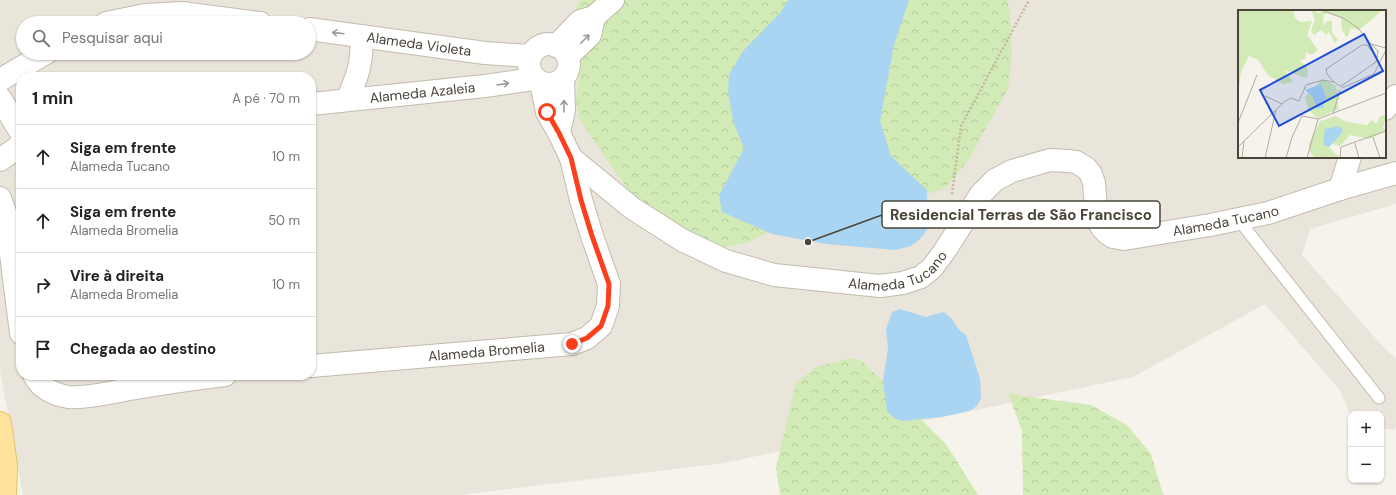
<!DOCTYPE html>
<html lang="pt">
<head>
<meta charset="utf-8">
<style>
  :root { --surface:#fff; --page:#f2f2f2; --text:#222; --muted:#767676; --line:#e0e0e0 }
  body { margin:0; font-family:"DM Sans",sans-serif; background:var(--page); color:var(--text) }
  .controls { position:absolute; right:12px; bottom:12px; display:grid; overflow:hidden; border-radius:8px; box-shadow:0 1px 3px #0004 }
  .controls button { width:36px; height:36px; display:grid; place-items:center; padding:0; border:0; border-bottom:1px solid var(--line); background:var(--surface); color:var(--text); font:20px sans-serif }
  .stop { position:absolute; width:12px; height:12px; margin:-9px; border:3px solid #fc3f1d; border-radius:50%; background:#fff }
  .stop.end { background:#fc3f1d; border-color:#fff; box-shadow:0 1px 4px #0008 }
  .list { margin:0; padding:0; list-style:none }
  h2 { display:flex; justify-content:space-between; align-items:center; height:52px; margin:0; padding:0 16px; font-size:17px }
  h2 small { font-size:13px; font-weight:400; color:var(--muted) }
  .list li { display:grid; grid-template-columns:26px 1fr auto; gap:12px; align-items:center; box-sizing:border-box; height:64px; padding:0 16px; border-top:1px solid var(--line) }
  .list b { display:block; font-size:15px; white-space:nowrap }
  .list p { margin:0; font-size:13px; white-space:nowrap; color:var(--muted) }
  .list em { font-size:13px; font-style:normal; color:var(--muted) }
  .icon { flex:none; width:22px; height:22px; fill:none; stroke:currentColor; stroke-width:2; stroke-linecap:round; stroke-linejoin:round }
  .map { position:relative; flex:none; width:1396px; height:495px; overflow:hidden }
  .search { position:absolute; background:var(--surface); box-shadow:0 1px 3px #0004; left:16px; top:16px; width:300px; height:44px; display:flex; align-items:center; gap:10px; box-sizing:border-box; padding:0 14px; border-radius:22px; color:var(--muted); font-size:15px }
  .panel { position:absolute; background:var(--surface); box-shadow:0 1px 3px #0004; left:16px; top:72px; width:300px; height:308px; border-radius:16px }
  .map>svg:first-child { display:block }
  .residential { fill:#eae5da; fill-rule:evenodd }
  .forest { fill:url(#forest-crowns) }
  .water { fill:#a9d4f2 }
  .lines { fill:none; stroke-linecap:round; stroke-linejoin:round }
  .lane-casing { stroke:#c2bbae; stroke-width:13 }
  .street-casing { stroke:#c2bbae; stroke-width:24 }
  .primary-casing { stroke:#e6c16a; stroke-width:24 }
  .path { stroke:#c4b79f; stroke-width:2.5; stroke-dasharray:2 2; stroke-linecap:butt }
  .lane { stroke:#fff; stroke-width:11 }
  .street { stroke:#fff; stroke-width:22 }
  .primary { stroke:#ffe39c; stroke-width:22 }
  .oneway { stroke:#9c9892 }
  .route { stroke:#fc3f1d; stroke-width:5 }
  .labels { text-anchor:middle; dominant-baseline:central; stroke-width:4; stroke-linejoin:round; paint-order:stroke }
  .street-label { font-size:14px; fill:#4b4439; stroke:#fff }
  .inset-road { fill:none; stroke:#b2ada4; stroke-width:1 }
  .view { fill:#1d4ed8; fill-opacity:0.15; stroke:#1d4ed8; stroke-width:2 }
  .inset-edge { fill:none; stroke:#4b4439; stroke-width:2 }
  .leader { fill:none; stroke:#4b4439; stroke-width:1.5 }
  .callout-dot { fill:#4b4439; stroke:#fff; stroke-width:1.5 }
  .callout { fill:#fff; stroke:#4b4439; stroke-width:1.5 }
  .callout-label { font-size:15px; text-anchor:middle; font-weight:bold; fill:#4b4439 }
</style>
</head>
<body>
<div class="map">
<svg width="1396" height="495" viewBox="0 0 1396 495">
  <defs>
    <pattern id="forest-crowns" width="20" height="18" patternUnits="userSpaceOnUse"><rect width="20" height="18" fill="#d2eab5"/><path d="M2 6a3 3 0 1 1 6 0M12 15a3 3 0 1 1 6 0" fill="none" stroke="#b6ca9c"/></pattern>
  </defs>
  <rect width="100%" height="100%" fill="#f6f3ec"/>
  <!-- residential -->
  <path class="residential" d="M0 0H1396V204L1310 229 1302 255 1386 350 1396 358V427L1394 430 1381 428V414H1351V416L1339 389 1265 304 1133 377 724 463 460 495H23L0 371ZM1239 11H1385V157H1239ZM23 23H309V53H23ZM21 77H311V375H21Z"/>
  <!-- forest -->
  <g class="forest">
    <path d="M579 0H852L776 228 749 242 687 255 681 252 635 200 579 119 576 100 583 49 575 10Z"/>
    <path d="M873 0H1007L1010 11 1012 52 1008 89 967 162 944 189 906 200 842 86Z"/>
    <path d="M851 358 863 362 946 444 978 495H780L776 468 796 383 816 367Z"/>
    <path d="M1008 393 1016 395 1091 405 1127 425 1151 454 1162 491 1164 495H1023L1022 431Z"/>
  </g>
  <!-- water -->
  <g class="water">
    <path d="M788 0H909L894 45 880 121 891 156 927 190 928 228 921 238 911 246 895 250 826 244 772 234 722 212 719 195 744 149 733 121 728 91 729 75 743 51 781 12Z"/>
    <path d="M900 309 926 317 943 312C956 319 954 328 966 335L980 379 981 398 977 406 969 411 941 417 902 421 894 418 887 411 883 381 888 348 886 329 892 312Z"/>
  </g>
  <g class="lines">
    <defs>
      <path id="lane" d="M1238 219 1379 398"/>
      <g id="street">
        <path d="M106 23 145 15 182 13 260 23"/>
        <path id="s1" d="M309 29 485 53 530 56"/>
        <circle cx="549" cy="64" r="20"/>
        <path d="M556 46 580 21 594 17 613 0"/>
        <path d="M568 56 590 35 594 17"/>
        <path d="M0 80 46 53"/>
        <path id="s2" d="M541 83 547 112 559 133 571 158 632 208 682 240 726 261 774 275 880 286 903 283 921 277 932 268 944 252 981 194 995 180 1012 171 1050 160 1068 161 1076 162 1086 168 1091 174 1094 183 1097 219 1102 228 1107 233 1113 237 1124 239 1210 225 1268 213 1340 189 1396 173"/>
        <path d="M0 98 21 133"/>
        <path d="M347 100C358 76 362 63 362 36"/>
        <path id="s3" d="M311 104 485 86 534 79"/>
        <path d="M1385 109 1396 96"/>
        <path d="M559 133 564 110 563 79"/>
        <path d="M0 160 21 145"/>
        <path d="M1340 189 1350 157"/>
        <path d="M0 198 6 215 21 333"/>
        <path id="s4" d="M311 366 572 344 587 338 601 326 608 306 609 284 592 236 581 200 571 158"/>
        <path d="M34 375C41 388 54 395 69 397 83 398 110 393 124 390 158 384 191 379 225 375"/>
      </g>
      <path id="primary" d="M0 423 6 466 5 495"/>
    </defs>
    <!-- lane casing -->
    <use href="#lane" class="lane-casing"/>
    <!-- street casing -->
    <use href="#street" class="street-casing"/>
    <!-- primary casing -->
    <use href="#primary" class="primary-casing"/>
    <!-- path -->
    <path class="path" d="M952 194 961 126 1029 0"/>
    <!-- lane -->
    <use href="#lane" class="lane"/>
    <!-- street -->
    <use href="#street" class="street"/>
    <!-- primary -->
    <use href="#primary" class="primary"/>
  </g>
  <!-- one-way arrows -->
  <defs><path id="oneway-shaft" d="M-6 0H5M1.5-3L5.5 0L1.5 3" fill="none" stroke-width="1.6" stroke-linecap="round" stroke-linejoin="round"/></defs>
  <g class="oneway">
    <use href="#oneway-shaft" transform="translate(338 33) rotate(-173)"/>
    <use href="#oneway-shaft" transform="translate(585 39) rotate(-45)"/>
    <use href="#oneway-shaft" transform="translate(503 84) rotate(-9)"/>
    <use href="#oneway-shaft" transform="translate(564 106) rotate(-89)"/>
  </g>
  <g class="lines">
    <!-- route -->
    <path class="route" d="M547 112 559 133 571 158 581 200 592 236 609 284 608 306 601 326 587 338 572 344"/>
  </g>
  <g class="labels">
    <!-- street labels -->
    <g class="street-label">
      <text stroke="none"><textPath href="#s1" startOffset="111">Alameda Violeta</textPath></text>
      <text stroke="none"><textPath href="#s3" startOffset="112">Alameda Azaleia</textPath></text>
      <text stroke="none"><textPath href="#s2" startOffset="879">Alameda Tucano</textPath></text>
      <text stroke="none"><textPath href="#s2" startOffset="447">Alameda Tucano</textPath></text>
      <text stroke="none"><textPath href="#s4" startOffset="176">Alameda Bromelia</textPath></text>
    </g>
  </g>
  <!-- overview -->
  <g transform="translate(1238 10)">
    <rect width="148" height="148" fill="#f6f3ec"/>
    <path d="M0 0H55L57 8 62 12 74 11 69 25 80 40 74 45 68 42 67 49 61 50 69 57 70 66 67 68 47 60 55 72 45 74 30 65 20 50 11 46 3 62 0 86ZM73 0 81 3 86 0H145L121 20 113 18 109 28 104 20 103 8 90 3 85 5 86 16 89 11H94V22L100 30 97 33 91 22 88 25 83 20 76 25 73 21 77 9ZM84 69 97 75 102 89 99 90 101 99 80 108 70 100 67 87ZM148 105 145 118 148 121 131 129 112 125 102 136 94 134 101 122 90 136 102 148H77L71 141V133L82 111 98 106 109 112 129 115 134 110 138 114 142 106Z" fill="#d2eab5"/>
    <path d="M83 74 88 87 85 98 79 99 75 87 67 80ZM100 116 105 120 103 124 91 137 85 135 87 119Z" fill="#a9d4f2"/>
    <path class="inset-road" d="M83 0 105 8 120 18 133 34 148 38M96 72 89 64 88 59 124 35H129L139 48M102 77 138 52 140 41 133 34M104 78 136 64 148 40M27 86 44 94M95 104 102 80M80 109 148 83M0 113 19 65M135 127 142 148M117 133 121 148M0 137 46 92 53 88 61 91 68 75 85 70 96 72 102 76M4 148 6 131M27 148 38 100M48 148 54 127 64 106 80 109M69 148 80 109M102 148 103 137 148 121"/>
    <path class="view" d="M126 24 145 61 41 116 22 80Z"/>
    <rect width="148" height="148" class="inset-edge"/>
  </g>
  <!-- callouts -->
  <path class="leader" d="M808 242L882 215"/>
  <circle class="callout-dot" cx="808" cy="242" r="4"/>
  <rect class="callout" x="882" y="201" width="278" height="27" rx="4"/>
  <g class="callout-label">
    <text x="1021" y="220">Residencial Terras de São Francisco</text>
  </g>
</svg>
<div class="controls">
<button>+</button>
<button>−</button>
</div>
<div class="stop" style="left:547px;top:112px"></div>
<div class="stop end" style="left:572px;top:344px"></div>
<div class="search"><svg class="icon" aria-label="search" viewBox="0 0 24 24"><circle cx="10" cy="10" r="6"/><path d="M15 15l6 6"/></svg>Pesquisar aqui</div>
<section class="panel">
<h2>1 min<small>A pé · 70 m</small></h2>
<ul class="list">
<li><svg class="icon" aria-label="ahead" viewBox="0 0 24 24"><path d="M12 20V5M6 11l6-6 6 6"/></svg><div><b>Siga em frente</b><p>Alameda Tucano</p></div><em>10 m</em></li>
<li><svg class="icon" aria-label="ahead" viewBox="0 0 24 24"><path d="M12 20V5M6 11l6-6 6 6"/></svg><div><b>Siga em frente</b><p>Alameda Bromelia</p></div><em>50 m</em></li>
<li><svg class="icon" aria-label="right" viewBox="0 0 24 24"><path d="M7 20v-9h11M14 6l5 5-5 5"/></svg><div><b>Vire à direita</b><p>Alameda Bromelia</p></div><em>10 m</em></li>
<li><svg class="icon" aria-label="arrive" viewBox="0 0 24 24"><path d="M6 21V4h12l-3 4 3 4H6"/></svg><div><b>Chegada ao destino</b></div></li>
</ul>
</section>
</div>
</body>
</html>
